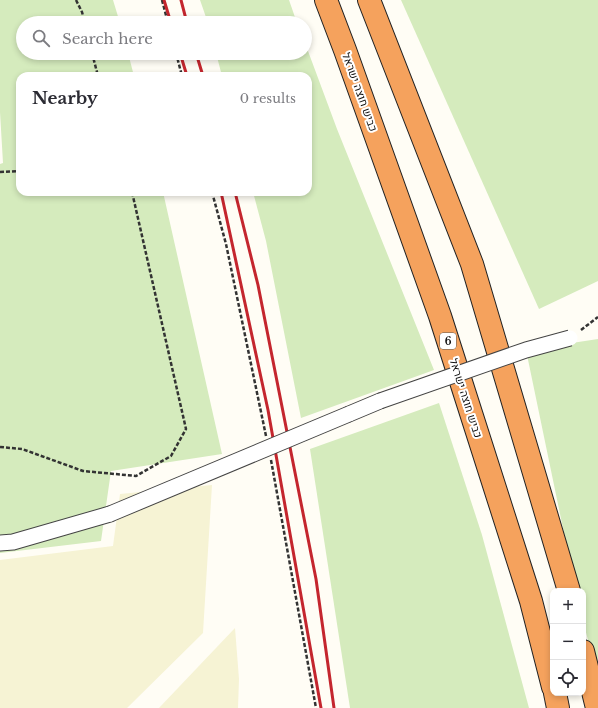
<!DOCTYPE html>
<html lang="en">
<head>
<meta charset="utf-8">
<style>
  :root { --surface:#fff; --page:#f2f2f3; --text:#2b2b33; --muted:#7c7c81; --line:#e1e1e2 }
  body { margin:0; font-family:"Libre Baskerville",Heebo,serif; background:var(--page); color:var(--text) }
  .controls { position:absolute; right:12px; bottom:12px; display:grid; overflow:hidden; border-radius:8px; box-shadow:0 2px 6px #0003 }
  .controls button { width:36px; height:36px; display:grid; place-items:center; padding:0; border:0; border-bottom:1px solid var(--line); background:var(--surface); color:var(--text); font:20px sans-serif }
  .list { margin:0; padding:0; list-style:none }
  h2 { display:flex; justify-content:space-between; align-items:center; height:52px; margin:0; padding:0 16px; font-size:17px }
  h2 small { font-size:13px; font-weight:400; color:var(--muted) }
  .icon { flex:none; width:22px; height:22px; fill:none; stroke:currentColor; stroke-width:2; stroke-linecap:round; stroke-linejoin:round }
  .map { position:relative; flex:none; width:598px; height:708px; overflow:hidden }
  .search { position:absolute; background:var(--surface); box-shadow:0 2px 6px #0003; left:16px; top:16px; width:296px; height:44px; display:flex; align-items:center; gap:10px; box-sizing:border-box; padding:0 14px; border-radius:22px; color:var(--muted); font-size:15px }
  .panel { position:absolute; background:var(--surface); box-shadow:0 2px 6px #0003; left:16px; top:72px; width:296px; height:124px; border-radius:12px }
  .map>svg:first-child { display:block }
  .farmland { fill:#f6f3d4 }
  .green { fill:#d5ebbd }
  .lines { fill:none; stroke-linecap:round; stroke-linejoin:round }
  .minor-casing { stroke:#444; stroke-width:17 }
  .motorway-casing { stroke:#222; stroke-width:24 }
  .path { stroke:#333; stroke-width:2.5; stroke-dasharray:4 2; stroke-linecap:butt }
  .minor { stroke:#fff; stroke-width:15 }
  .motorway { stroke:#f5a25d; stroke-width:22 }
  .rail { stroke:#c4262e; stroke-width:3 }
  .minor-bridge-casing { stroke:#444; stroke-width:17; stroke-linecap:butt }
  .minor-bridge { stroke:#fff; stroke-width:15 }
  .labels { text-anchor:middle; dominant-baseline:central; stroke-width:4; stroke-linejoin:round; paint-order:stroke }
  .shield { fill:#fff; stroke:#585858; stroke-width:1 }
  .shield-label { font-size:10px; font-weight:bold; fill:#111 }
  .street-label { font-size:11px; fill:#111; stroke:#fff }
</style>
</head>
<body>
<div class="map">
<svg width="598" height="708" viewBox="0 0 598 708">
  <rect width="100%" height="100%" fill="#fffdf5"/>
  <!-- farmland -->
  <g class="farmland">
    <path d="M212 485 203 633 127 708H0V560L113 546 120 494Z"/>
    <path d="M235 628 239 679 238 708H159Z"/>
  </g>
  <!-- green -->
  <g class="green">
    <path d="M0 0H113L120 23H23V53H128L134 76H20V192H163L222 454 111 471 101 541 0 553V164L3 163 0 112Z"/>
    <path d="M200 0H289L297 23H208Z"/>
    <path d="M401 0H598V281L539 309Z"/>
    <path d="M305 43 337 129 434 370 301 418 266 241 253 192H308V76H222L216 53H305Z"/>
    <path d="M598 339V678L583 621V591H576L526 350Z"/>
    <path d="M439 403 482 535 529 708H350L310 449Z"/>
  </g>
  <g class="lines">
    <defs>
      <g id="minor">
        <path d="M349 414 380 401"/>
        <path d="M0 543 13 542 110 514"/>
      </g>
      <g id="motorway">
        <path d="M326 0 345 50 440 316 531 601 553 687"/>
        <path d="M369 0 472 264 569 591"/>
        <path d="M583 651 597 708"/>
        <path d="M555 693 558 708"/>
      </g>
    </defs>
    <!-- minor casing -->
    <use href="#minor" class="minor-casing"/>
    <!-- motorway casing -->
    <use href="#motorway" class="motorway-casing"/>
    <!-- path -->
    <g class="path">
      <path d="M76 0 82 12 85 23"/>
      <path d="M162 0 168 23"/>
      <path d="M92 53 98 76"/>
      <path d="M176 53 182 76"/>
      <path d="M0 172 20 171"/>
      <path d="M212 192 226 244 266 436"/>
      <path d="M581 330 598 317"/>
      <path d="M0 447 22 449 83 471 136 476 171 456 186 429 132 192"/>
      <path d="M271 460 316 708"/>
    </g>
    <!-- minor -->
    <use href="#minor" class="minor"/>
    <!-- motorway -->
    <use href="#motorway" class="motorway"/>
    <!-- rail -->
    <g class="rail">
      <path d="M164 0 171 23"/>
      <path d="M181 0 187 23"/>
      <path d="M180 53 187 76"/>
      <path d="M196 53 203 76"/>
      <path d="M221 192 268 410 321 708"/>
      <path d="M235 192 258 285 316 579 334 708"/>
    </g>
    <defs>
      <g id="minor-bridge">
        <path d="M380 401 526 350 570 338"/>
        <path d="M110 514 349 414"/>
      </g>
    </defs>
    <!-- minor-bridge casing -->
    <use href="#minor-bridge" class="minor-bridge-casing"/>
    <!-- minor-bridge -->
    <use href="#minor-bridge" class="minor-bridge"/>
  </g>
  <g class="labels">
    <!-- shield labels -->
    <rect class="shield" x="440" y="333" width="16" height="16" rx="3"/>
    <g class="shield-label">
      <text x="448" y="341">6</text>
    </g>
    <!-- street labels -->
    <g class="street-label">
      <text transform="translate(360 92) rotate(70)">כביש חוצה ישראל</text>
      <text transform="translate(466 398) rotate(72)">כביש חוצה ישראל</text>
    </g>
  </g>
</svg>
<div class="controls">
<button>+</button>
<button>−</button>
<button><svg class="icon" aria-label="locate" viewBox="0 0 24 24"><circle cx="12" cy="12" r="6"/><path d="M12 2v4M12 18v4M2 12h4M18 12h4"/></svg></button>
</div>
<div class="search"><svg class="icon" aria-label="search" viewBox="0 0 24 24"><circle cx="10" cy="10" r="6"/><path d="M15 15l6 6"/></svg>Search here</div>
<section class="panel">
<h2>Nearby<small>0 results</small></h2>
<ul class="list">
</ul>
</section>
</div>
</body>
</html>
